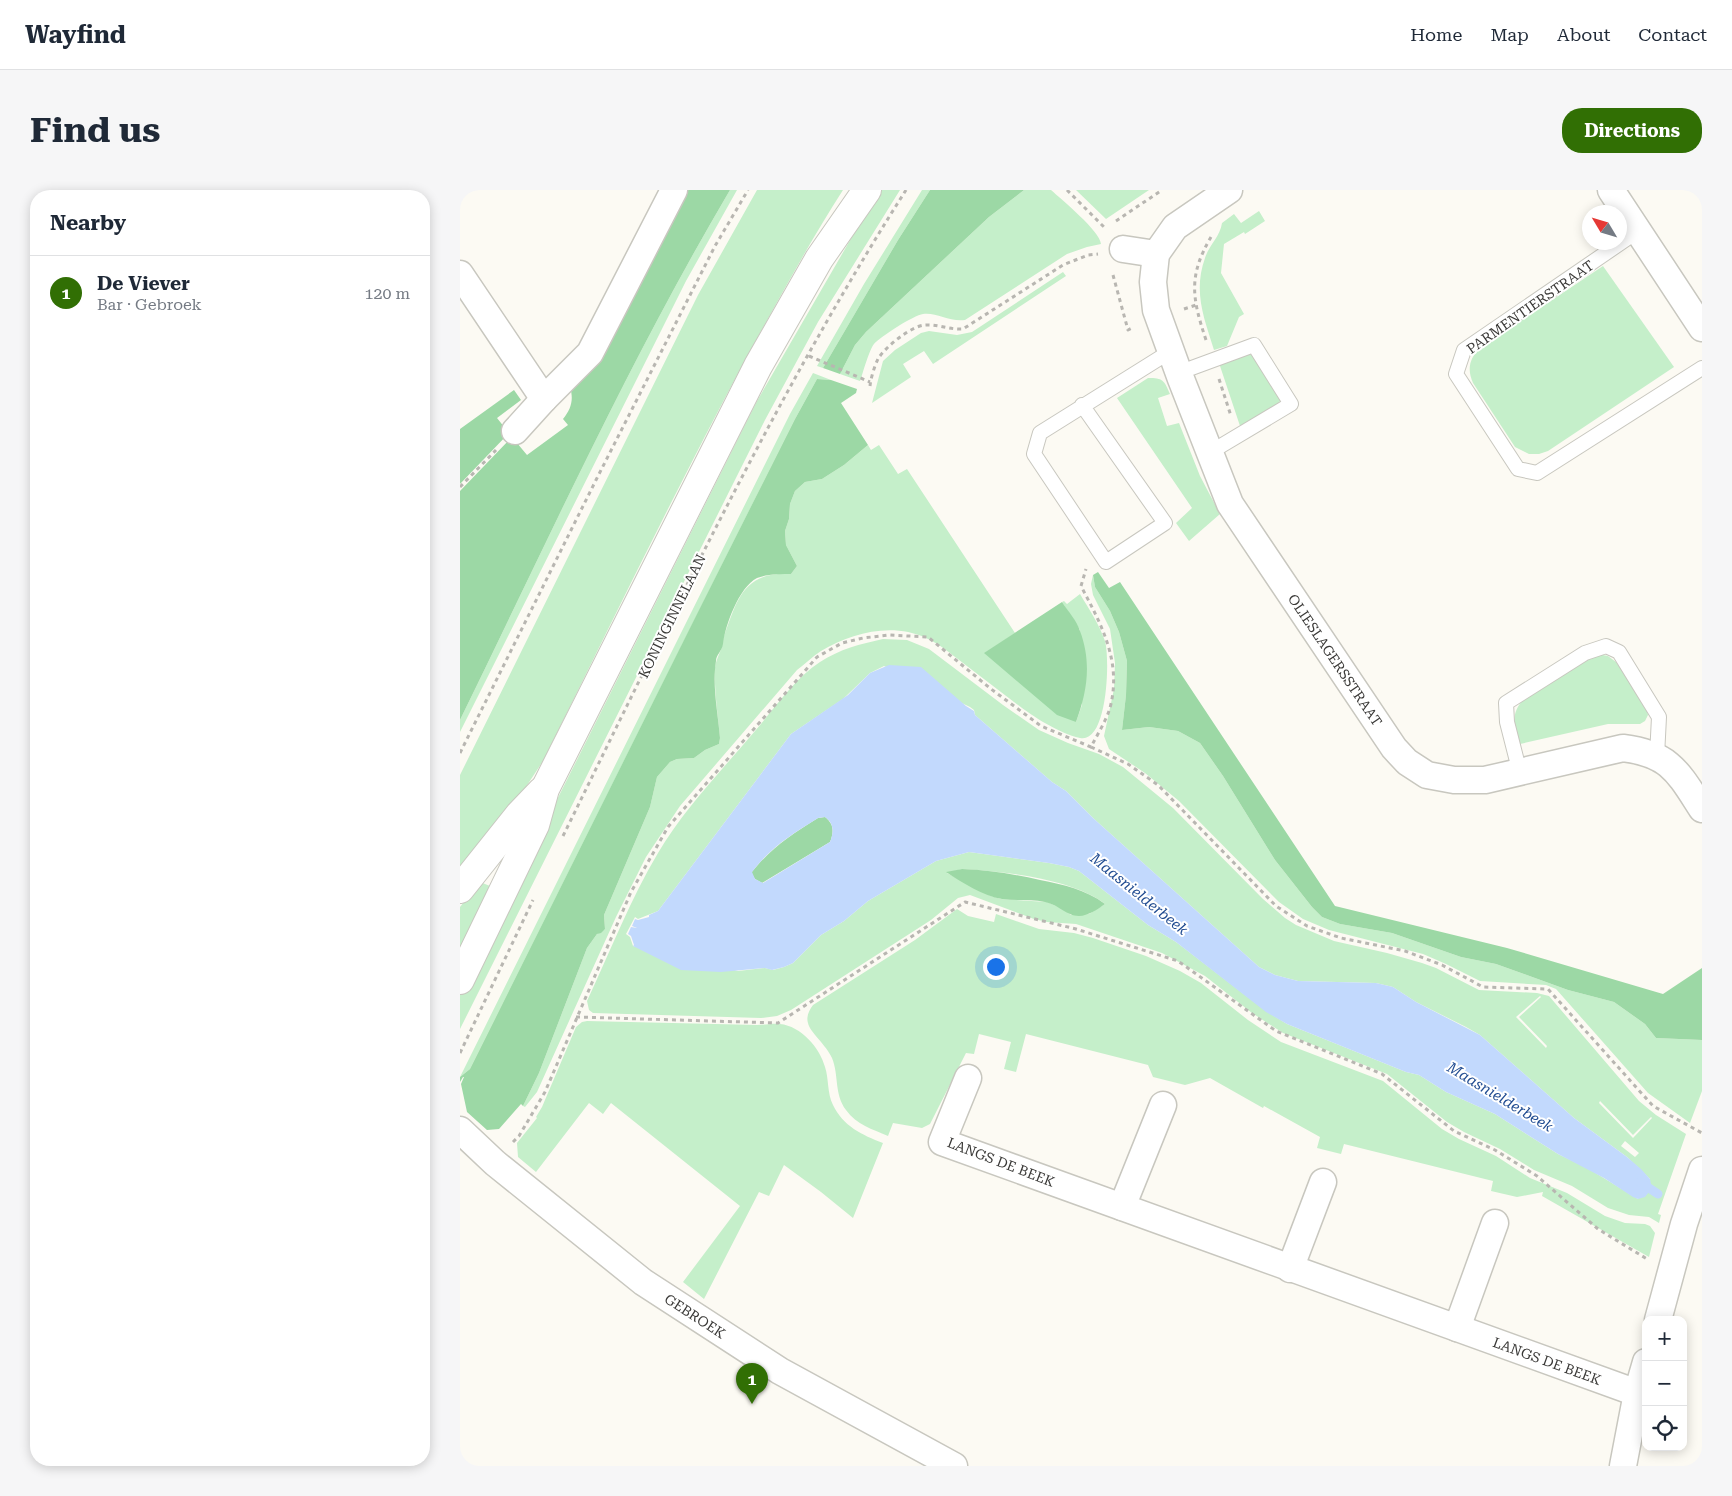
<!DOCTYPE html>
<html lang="en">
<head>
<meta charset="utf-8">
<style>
  :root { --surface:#fff; --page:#f6f6f7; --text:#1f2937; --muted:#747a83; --line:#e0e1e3; --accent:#316f04 }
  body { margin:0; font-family:"Roboto Serif",serif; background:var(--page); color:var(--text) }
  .controls { position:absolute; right:15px; bottom:15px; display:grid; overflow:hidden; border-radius:10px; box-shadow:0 2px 12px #0003 }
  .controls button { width:45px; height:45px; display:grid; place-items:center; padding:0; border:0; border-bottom:1px solid var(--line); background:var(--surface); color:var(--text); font:25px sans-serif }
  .compass { position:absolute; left:1122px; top:15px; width:45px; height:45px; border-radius:50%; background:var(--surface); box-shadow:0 2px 12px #0003; rotate:308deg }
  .you { position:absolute; left:535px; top:776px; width:18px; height:18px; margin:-12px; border:4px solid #fff; border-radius:50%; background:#1a73e8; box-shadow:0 0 0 8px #1a73e833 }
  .badge { display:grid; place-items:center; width:32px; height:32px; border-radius:50%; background:var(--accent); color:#fff; font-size:16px; font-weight:700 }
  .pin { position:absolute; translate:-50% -41px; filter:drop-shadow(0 1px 2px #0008) }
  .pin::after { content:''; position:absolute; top:26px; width:18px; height:15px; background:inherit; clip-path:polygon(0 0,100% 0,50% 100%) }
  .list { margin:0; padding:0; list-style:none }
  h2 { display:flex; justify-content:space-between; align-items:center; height:65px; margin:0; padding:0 20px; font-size:21px }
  h2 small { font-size:16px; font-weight:400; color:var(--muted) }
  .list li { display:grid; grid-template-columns:32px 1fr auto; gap:15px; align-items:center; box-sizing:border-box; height:75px; padding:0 20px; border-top:1px solid var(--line) }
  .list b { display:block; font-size:19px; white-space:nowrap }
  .list p { margin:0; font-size:16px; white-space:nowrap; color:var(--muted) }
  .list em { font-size:16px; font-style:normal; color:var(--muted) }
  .icon { flex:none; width:28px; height:28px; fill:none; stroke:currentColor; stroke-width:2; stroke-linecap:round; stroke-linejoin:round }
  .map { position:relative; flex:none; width:1242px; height:1276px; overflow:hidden; border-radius:20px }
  header { display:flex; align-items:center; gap:30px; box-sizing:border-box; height:70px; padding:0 25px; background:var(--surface); border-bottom:1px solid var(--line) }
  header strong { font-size:24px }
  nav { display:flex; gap:28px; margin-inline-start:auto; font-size:18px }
  .intro { display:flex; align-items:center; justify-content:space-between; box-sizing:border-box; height:120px; padding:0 30px }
  h1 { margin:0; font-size:35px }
  .button { padding:12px 22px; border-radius:20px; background:var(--accent); color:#fff; font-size:18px; font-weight:700 }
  main { display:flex; gap:30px; padding:0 30px }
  aside { flex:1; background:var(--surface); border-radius:20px; box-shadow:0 2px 12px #0003 }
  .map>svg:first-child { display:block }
  .green { fill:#c5efca; fill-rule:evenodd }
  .forest { fill:#9cd8a5 }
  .water { fill:#c2d9fd; fill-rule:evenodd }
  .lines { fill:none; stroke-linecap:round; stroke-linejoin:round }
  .stream { stroke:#c2d9fd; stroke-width:9 }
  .service-casing { stroke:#c8c7bf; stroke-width:16 }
  .minor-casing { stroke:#c8c7bf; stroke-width:29 }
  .secondary-casing { stroke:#c8c7bf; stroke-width:30 }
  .path { stroke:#b8b6b1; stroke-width:3; stroke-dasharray:4 4; stroke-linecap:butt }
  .service { stroke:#fff; stroke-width:14 }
  .minor { stroke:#fff; stroke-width:26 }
  .secondary { stroke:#fff; stroke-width:28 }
  .labels { text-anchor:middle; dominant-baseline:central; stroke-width:4; stroke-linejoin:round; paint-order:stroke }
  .street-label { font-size:14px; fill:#3a3937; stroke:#fff }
  .water-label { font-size:15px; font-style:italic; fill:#224d92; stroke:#fff }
</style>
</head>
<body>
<header>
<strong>Wayfind</strong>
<nav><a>Home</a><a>Map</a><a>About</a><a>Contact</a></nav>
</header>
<div class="intro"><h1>Find us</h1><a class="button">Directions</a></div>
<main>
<aside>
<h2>Nearby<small></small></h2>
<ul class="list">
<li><span class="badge">1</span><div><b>De Viever</b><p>Bar · Gebroek</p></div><em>120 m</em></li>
</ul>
</aside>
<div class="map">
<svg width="1242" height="1276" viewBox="0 0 1242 1276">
  <rect width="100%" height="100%" fill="#fcfaf3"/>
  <!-- green -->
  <g class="green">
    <path d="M270 0H277L226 91 0 542V530C87 352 169 171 270 0Z"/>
    <path d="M297 0H383C347 56 315 116 283 174 213 305 149 438 83 571L58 609 0 688V585L238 105Z"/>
    <path d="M421 0H440L358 132 305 230 0 839V803L297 211 407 21Z"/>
    <path d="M462 0H470L438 50 363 178 357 176 404 94Z"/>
    <path d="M564 0H591C602 10 640 41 641 54L627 57 607 64 505 130C489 132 476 122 463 124 454 125 420 147 414 154 409 160 403 183 400 191L380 184 395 155 406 142 529 27Z"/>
    <path d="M616 0H689L646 29Z"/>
    <path d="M799 21 805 31 785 44 784 42 764 54 761 83 784 124 779 127 767 156 754 160C744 128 733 102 745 68 749 55 760 47 762 33L774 24 781 33Z"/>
    <path d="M1143 76 1214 177 1088 261 1079 264H1069L1055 257 1013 193C1007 179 1009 169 1020 158Z"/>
    <path d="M603 82 606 86 473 174 464 161 443 174 451 187 412 213 423 171 435 160 461 143 469 141 497 145 512 142Z"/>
    <path d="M788 163 795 167 821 210 817 215 781 239 759 173Z"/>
    <path d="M353 183 371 190 357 189 335 229 10 879 0 887 330 224Z"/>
    <path d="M688 188C703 188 704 190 710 204L698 208 707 236 719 233 740 286 760 324 729 351 716 333 732 318 657 208Z"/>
    <path d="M408 255 411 260 419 255 438 284 447 279 555 443 525 463 616 532 622 515 620 440 602 412 604 411 607 414 620 404C629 419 639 434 645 451 650 468 648 554 620 548 598 543 572 526 554 512 537 499 520 486 503 473 491 464 480 454 466 448 432 432 391 443 361 461 353 466 345 474 337 480L220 616 186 667 156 727 77 902 65 917 63 916 79 883 127 758 137 744 145 739 144 725 190 617 197 587 210 572 217 569 234 568 245 560 259 554 260 548C258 525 254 501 255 478 256 467 263 460 263 449 277 410 283 381 331 384L337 376 326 355 325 341 329 329 330 314 335 301 345 292 362 289 384 275Z"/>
    <path d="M633 385 635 397 650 421 659 442 667 471 666 505 662 540 689 537 718 541 740 553 763 586 815 670 852 717 862 727 880 734 932 743 1001 767 1036 774 1108 800 1154 812 1185 834 1196 848 1242 850V901L1230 933 1188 903 1096 799 1086 795 1020 791 986 774 963 764 869 740 843 729 819 712 719 611 685 583 649 559 644 546 654 499 655 473 650 439 633 405 631 394Z"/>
    <path d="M423 449 447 450 469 459 543 515 579 540 608 553 639 564 663 577 713 618 803 709 825 728 836 735 874 751 927 763 962 773 976 778 1019 800 1077 803 1089 806 1179 911 1196 925 1226 944 1198 1024 1201 1025 1199 1033 1189 1027 1169 1025 1148 1018 1112 996 1074 980 1040 959 1004 942 987 932 927 884 823 843 792 823 745 786 702 763 616 734 587 732 574 729 510 705 498 708 471 730 331 820 317 826 301 828 133 823 129 820 127 811C150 762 170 710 198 663 224 619 262 580 295 541 314 519 335 488 360 472 380 459 400 454 423 449ZM424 476 510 517 514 520 515 525 592 592 606 601 633 628 799 777 815 785 838 791 916 793 933 797 956 812 1006 837 1020 845 1114 928 1167 967 1190 989 1178 1009 1129 979 1098 964 1035 924 986 902 959 885 946 882 827 834 806 821 716 752 688 735 619 681 609 677 589 673 509 662 476 671 408 711 384 731 361 745 333 773 324 777 313 780 305 778 278 781 173 756 170 747 166 744 175 727 178 729 198 721 331 544 383 509 410 483ZM502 679C542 681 613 689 645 714L629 724 611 725 603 719 587 712 541 709 531 706 487 683ZM1080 806 1081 807 1059 827 1087 856 1086 858 1056 827ZM1140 911 1173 945 1191 927 1192 928 1173 948 1139 913ZM1165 951 1179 963 1175 967 1161 956Z"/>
    <path d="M1138 464 1148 466 1156 472 1186 516 1188 525 1185 531 1180 534H1148L1060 554C1055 534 1049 524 1065 508L1124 469Z"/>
    <path d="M20 692 35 698 0 767V717Z"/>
    <path d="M497 719 508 726 534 732 536 724 579 739 614 743 633 748 686 766 720 781 741 793 788 830 821 852 923 891 982 939 999 949 1036 966 1070 988 1107 1003 1145 1026 1165 1033 1185 1034 1190 1036 1195 1043 1189 1067 1082 1006 1083 1002 1057 1007 1031 1001 1033 991 884 954 881 964 857 958 860 947 804 916 803 918 750 888 725 895 693 887 688 875 566 844 556 882 544 879 551 852 519 844 514 864 506 863 470 934 462 938 433 933 428 946C412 939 397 935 386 920 374 904 379 885 372 868 367 856 349 841 348 833 346 827 349 820 353 815L455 750Z"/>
    <path d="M127 831 297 835C305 835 313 833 320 834 341 836 360 858 365 877 369 889 367 903 373 915 383 936 402 945 423 953L393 1028 361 1002 324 975 309 1006 299 1002 244 1109 223 1092 280 1016 151 913 143 924 129 913 76 982 58 967 57 953 77 928 76 927 82 917 116 837 122 832Z"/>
  </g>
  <!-- forest -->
  <g class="forest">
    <path d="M222 0H270C169 171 87 352 0 530V301L52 247 67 265 108 235 103 229C111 219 114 210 110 197Z"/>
    <path d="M470 0H564L529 27 406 142 395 155 380 184 363 178 438 50Z"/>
    <path d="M357 189 371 190 397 199 396 203 381 213 408 255 384 275 362 289 345 292 335 301 330 314 329 329 325 341 326 355 337 376 331 384C321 384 307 384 297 388 279 397 265 436 263 454 262 461 256 465 256 471 252 496 258 523 260 548L259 554 245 560 234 568 217 569 210 572 197 587 190 617 144 725 145 739 141 743 137 744 127 758 79 883 63 916 61 914 39 939 27 940 7 922 1 894 4 887H3L0 892V887L10 879 238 422 335 229Z"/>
    <path d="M54 200 61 210 37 228 49 243 0 294V239Z"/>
    <path d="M638 382 649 398 660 392 875 716 1047 758 1203 804 1242 778V850L1196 848 1185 834 1154 812 1108 800 1036 774 1001 767 932 743 880 734 862 727 852 717 815 670 763 586 740 553 718 541 689 537 662 540 666 505 667 471 659 442 650 421 635 397 633 385Z"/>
    <path d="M602 412C608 421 617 431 620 441 632 473 627 502 616 532L597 525 524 463Z"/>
    <path d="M365 627C374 634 374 642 370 652L302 693 295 689 291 683C312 657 331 645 358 628Z"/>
    <path d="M502 679C529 680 554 684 580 690 604 695 625 699 645 714 635 721 623 730 610 724 601 720 595 714 585 712 571 709 557 711 542 709 523 706 503 693 486 682Z"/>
  </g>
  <!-- water -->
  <path class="water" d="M429 475 461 477 506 516 514 521 515 525 592 592 606 601 633 628 799 777 815 785 838 791 916 793 933 797 956 812 1020 845 1114 928 1167 967 1181 979 1190 989 1191 994 1189 1002 1185 1007 1178 1009 1173 1007 1144 988 1098 964 1035 924 986 902 959 885 946 882 827 834 806 822 716 752 688 735 619 681 609 677 589 673 509 662 476 671 408 711 384 731 361 745 333 773 324 777 312 780 305 778 261 782 221 780 173 756 174 755 171 746 168 744 171 737 177 738 172 736 175 729 178 730 189 727V725L198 721 331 544 388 505 410 483ZM365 627C374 633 374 642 370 652L303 693 295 689 292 682C312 656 331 645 358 628Z"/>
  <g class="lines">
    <!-- stream -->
    <path class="stream" d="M1180 992 1198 1004"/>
    <defs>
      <g id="service">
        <path d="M1178 41 1004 160 996 184 1058 279 1077 283 1242 178"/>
        <path d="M718 183 794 155 831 214 749 263"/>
        <path d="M622 215 705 333 646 372 574 264 580 243 711 161"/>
        <path d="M1060 583 1047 532 1046 513 1125 463 1146 456 1159 462 1199 527 1197 566"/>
      </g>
      <g id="minor">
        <path d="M769 0 715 37 696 64 693 92 696 120 721 189 770 314 934 558 947 572 967 585 994 590H1025L1163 558C1210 564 1218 582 1242 619"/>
        <path d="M1151 0 1242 138"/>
        <path d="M663 59 696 64"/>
        <path d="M0 84 84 209 130 163 214 0"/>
        <path d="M55 241 84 209"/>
        <path d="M508 888 482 952 1177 1203"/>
        <path d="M0 940 35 973 183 1092 320 1181 494 1276"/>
        <path d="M662 1017 703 915"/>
        <path d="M830 1079 863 992"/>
        <path d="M1198 1130 1224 1034 1242 980"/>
        <path d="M997 1138 1035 1033"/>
        <path d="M1163 1276 1177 1203 1186 1172"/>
      </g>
      <g id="secondary">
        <path d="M0 699 59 625 82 601"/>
        <path d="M0 790 75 635 85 599 298 176 359 69 407 0"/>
      </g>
    </defs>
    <!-- service casing -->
    <use href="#service" class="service-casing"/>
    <!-- minor casing -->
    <use href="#minor" class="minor-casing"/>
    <!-- secondary casing -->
    <use href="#secondary" class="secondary-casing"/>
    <!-- path -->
    <g class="path">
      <path d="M607 0 645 38"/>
      <path d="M656 31 702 0"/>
      <path d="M653 85 668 140 674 137"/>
      <path d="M724 119 736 115"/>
      <path d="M746 150C732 108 728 86 751 47"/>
      <path d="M349 166 410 192"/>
      <path d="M759 189 771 226"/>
      <path d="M410 196C411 188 414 177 418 169 425 157 451 136 465 135 478 134 490 140 503 139L603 75 628 65 638 64"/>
      <path d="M0 297 36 260"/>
      <path d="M631 557 668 574 698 595 816 716 847 736 881 748 945 761 982 775 1023 797 1088 799 1193 916 1242 943"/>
      <path d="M0 563 136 290 255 56 288 0"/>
      <path d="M103 646C211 427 315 206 446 0"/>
      <path d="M116 827 318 833 505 712 616 739 718 771 816 841 922 884 994 941 1035 960 1077 986 1138 1039 1187 1069"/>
      <path d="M0 863 73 710"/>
      <path d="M53 952 59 946 85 902 171 702 208 637 357 467 382 453 403 448 429 445 468 447 531 499 581 536 631 557C637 545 646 531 650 518 662 472 642 436 621 396L626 379"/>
    </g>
    <!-- service -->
    <use href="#service" class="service"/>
    <!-- minor -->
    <use href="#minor" class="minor"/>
    <!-- secondary -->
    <use href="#secondary" class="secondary"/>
  </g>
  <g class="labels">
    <!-- street labels -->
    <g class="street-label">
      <text transform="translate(1070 117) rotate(-35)">PARMENTIERSTRAAT</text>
      <text transform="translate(212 426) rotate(-64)">KONINGINNELAAN</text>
      <text transform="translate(875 470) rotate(56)">OLIESLAGERSSTRAAT</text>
      <text transform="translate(541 972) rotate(21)">LANGS DE BEEK</text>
      <text transform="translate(235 1126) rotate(33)">GEBROEK</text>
      <text transform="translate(1087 1171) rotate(20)">LANGS DE BEEK</text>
    </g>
    <!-- water labels -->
    <g class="water-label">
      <text transform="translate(679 704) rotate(39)">Maasnielderbeek</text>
      <text transform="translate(1040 907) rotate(31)">Maasnielderbeek</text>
    </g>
  </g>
</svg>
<div class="controls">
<button>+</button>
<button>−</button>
<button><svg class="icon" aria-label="locate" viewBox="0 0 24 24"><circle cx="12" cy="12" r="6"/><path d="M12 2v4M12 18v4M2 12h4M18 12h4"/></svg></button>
</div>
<svg class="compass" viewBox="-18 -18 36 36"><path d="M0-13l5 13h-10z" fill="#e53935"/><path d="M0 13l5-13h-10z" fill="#747a83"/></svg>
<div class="you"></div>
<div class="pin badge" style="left:292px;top:1214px">1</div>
</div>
</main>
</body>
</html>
